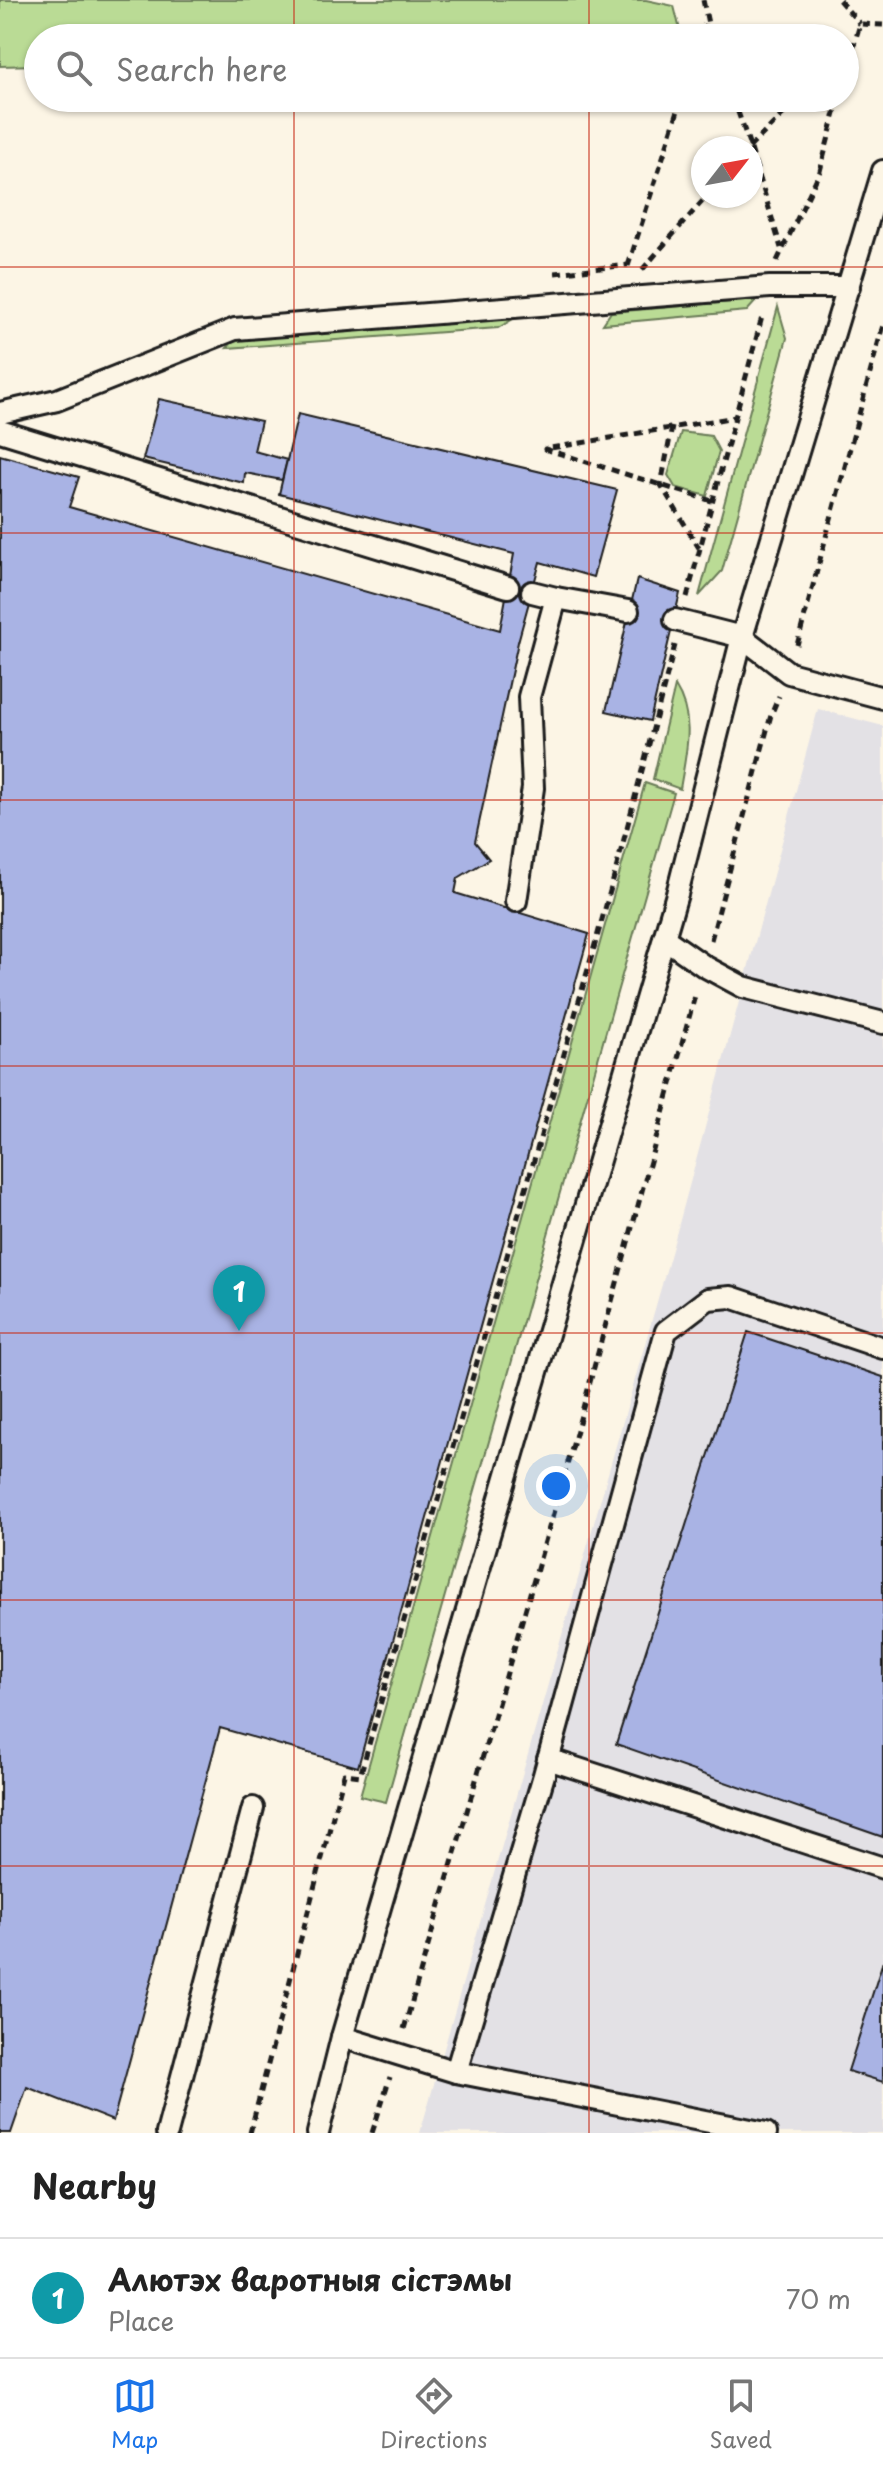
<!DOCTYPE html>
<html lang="en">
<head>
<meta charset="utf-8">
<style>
  :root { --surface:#fff; --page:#f2f2f2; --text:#222; --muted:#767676; --line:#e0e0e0; --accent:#1a73e8 }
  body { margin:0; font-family:"Playpen Sans",sans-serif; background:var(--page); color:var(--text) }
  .compass { position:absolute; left:691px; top:136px; width:72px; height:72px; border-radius:50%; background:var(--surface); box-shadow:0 2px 6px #0004; rotate:59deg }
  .you { position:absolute; left:556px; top:1486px; width:28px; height:28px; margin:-20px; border:6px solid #fff; border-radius:50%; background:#1a73e8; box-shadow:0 0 0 12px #1a73e833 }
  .badge { display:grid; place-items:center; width:52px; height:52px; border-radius:50%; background:var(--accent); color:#fff; font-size:26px; font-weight:700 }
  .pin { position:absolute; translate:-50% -66px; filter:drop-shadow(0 2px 4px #0008) }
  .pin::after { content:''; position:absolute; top:42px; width:28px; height:24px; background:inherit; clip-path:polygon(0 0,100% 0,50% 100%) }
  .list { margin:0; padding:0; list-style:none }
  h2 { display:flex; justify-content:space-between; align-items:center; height:104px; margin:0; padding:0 32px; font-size:34px }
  h2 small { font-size:26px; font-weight:400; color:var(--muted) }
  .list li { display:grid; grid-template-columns:52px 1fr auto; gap:24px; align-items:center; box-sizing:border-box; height:120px; padding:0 32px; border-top:2px solid var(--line) }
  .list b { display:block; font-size:30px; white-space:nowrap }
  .list p { margin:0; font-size:26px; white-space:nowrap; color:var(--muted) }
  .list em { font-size:26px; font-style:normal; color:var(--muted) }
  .icon { flex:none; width:44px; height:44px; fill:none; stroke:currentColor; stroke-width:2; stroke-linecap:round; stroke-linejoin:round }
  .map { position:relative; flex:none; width:883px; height:2133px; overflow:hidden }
  .search { position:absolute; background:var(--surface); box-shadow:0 2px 6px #0004; left:24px; right:24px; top:24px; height:88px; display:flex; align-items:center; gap:20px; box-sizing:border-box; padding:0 28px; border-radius:44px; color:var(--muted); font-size:30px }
  .sheet { height:224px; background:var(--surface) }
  nav { display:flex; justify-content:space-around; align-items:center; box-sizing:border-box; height:112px; border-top:2px solid var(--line); background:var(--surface); font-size:22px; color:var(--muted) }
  nav a { display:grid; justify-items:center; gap:4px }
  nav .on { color:var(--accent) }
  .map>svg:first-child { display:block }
  .built { fill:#e3e1e5 }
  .green { fill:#badb95; stroke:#6b7c58; stroke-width:2 }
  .building { fill:#a9b3e4; stroke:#1c1c1c; stroke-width:2 }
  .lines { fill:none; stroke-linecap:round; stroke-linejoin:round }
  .lane-casing { stroke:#1c1c1c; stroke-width:26 }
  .path { stroke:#1c1c1c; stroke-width:5; stroke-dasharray:8 6; stroke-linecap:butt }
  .lane { stroke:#fcf5e5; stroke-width:20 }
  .grid { fill:none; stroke:#c8321e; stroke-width:2; stroke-opacity:0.55 }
</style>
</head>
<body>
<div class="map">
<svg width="883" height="2133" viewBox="0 0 883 2133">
  <rect width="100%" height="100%" fill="#fcf5e5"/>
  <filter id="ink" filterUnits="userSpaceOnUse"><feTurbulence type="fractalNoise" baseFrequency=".0125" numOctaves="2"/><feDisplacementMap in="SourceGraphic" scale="16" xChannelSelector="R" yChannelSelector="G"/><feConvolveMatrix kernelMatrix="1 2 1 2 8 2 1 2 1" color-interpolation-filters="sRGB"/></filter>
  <g filter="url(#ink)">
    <!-- built -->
    <path class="built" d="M818 709 883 726V2133H420L673 1246Z"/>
    <!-- green -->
    <g class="green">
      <path d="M0 0H646L674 6 682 38H38V65L0 66Z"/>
      <path d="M757 300 747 311 603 324 611 312Z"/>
      <path d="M778 307 787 338 722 571 699 596Z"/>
      <path d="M515 318 498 328 227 348 235 339Z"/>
      <path d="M681 432 711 436 719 451 707 496 675 487 668 475Z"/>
      <path d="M675 686C696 719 686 752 680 789L653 779Z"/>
      <path d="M645 783 674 793 386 1802 360 1796Z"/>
    </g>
    <!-- building -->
    <g class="building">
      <path d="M159 399 261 421 254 451 287 460 282 480 245 473 244 483 143 459Z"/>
      <path d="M298 414 617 490 593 577 540 562 518 642 475 842 489 859 458 878 455 893 589 934 358 1767 220 1728 113 2121 27 2087 11 2133H0V455L79 477 69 507 500 630 514 554 279 494Z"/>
      <path d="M637 579 680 593 650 721 606 711Z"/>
      <path d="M748 1332 883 1377V1837L616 1744Z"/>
      <path d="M883 1961V2082L848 2071Z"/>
    </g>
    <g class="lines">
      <defs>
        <g id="lane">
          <path d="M0 413 57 400 235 329 770 287H849"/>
          <path d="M0 431 508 587"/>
          <path d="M532 592 556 598"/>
          <path d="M675 620 742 637 789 673 883 698"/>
          <path d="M516 901 533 788 529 697 556 598 628 611"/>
          <path d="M664 938 704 966 743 987 883 1023"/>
          <path d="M548 1759 883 1868"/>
          <path d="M342 2037 456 2072 544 1775 666 1331 708 1299 731 1297 883 1348"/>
          <path d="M456 2072 766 2133"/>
          <path d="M167 2133 253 1808"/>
          <path d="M318 2133 342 2037 677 894 742 637 883 171"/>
        </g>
      </defs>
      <!-- lane casing -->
      <use href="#lane" class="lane-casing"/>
      <!-- path -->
      <g class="path">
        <path d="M703 0 711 38"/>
        <path d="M839 0 860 24"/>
        <path d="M701 38 705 24"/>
        <path d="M845 52 853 44"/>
        <path d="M845 76 860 24 883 25"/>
        <path d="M733 98 750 146"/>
        <path d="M749 148 799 98"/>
        <path d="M751 149 781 248"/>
        <path d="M777 261 820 171 839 98"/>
        <path d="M628 266 682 98"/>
        <path d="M642 270 707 196"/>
        <path d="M555 273 628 265"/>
        <path d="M672 427 661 485 699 548"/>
        <path d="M712 501 545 449 735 417"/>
        <path d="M687 597 763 313"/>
        <path d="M797 645 883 325"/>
        <path d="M711 940 771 715 779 696"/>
        <path d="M404 2029 574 1441 696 992"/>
        <path d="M250 2133 344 1774 360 1776 614 877 675 645"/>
        <path d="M372 2133 390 2077"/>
      </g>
      <!-- lane -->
      <use href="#lane" class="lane"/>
    </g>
  </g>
  <!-- grid -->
  <path class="grid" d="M294 0V38M589 0V38M294 98V2133M589 98V2133M0 267H883M0 533H883M0 800H883M0 1066H883M0 1333H883M0 1600H883M0 1866H883"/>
</svg>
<svg class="compass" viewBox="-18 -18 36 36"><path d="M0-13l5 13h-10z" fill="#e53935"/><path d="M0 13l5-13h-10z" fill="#767676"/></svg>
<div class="you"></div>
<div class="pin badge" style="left:239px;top:1331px;background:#0f9aa8">1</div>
<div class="search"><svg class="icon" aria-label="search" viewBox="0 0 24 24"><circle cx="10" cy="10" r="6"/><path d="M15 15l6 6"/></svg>Search here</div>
</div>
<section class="sheet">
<h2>Nearby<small></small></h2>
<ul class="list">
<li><span class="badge" style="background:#0f9aa8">1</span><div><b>Алютэх варотныя сістэмы</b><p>Place</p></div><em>70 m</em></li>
</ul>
</section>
<nav>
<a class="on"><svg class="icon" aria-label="map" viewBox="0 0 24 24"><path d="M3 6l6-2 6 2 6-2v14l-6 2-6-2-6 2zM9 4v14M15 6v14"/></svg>Map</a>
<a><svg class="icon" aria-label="directions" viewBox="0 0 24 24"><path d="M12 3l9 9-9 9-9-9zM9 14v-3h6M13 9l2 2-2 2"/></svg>Directions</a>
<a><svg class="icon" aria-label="saved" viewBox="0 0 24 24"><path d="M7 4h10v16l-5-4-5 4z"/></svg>Saved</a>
</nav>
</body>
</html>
